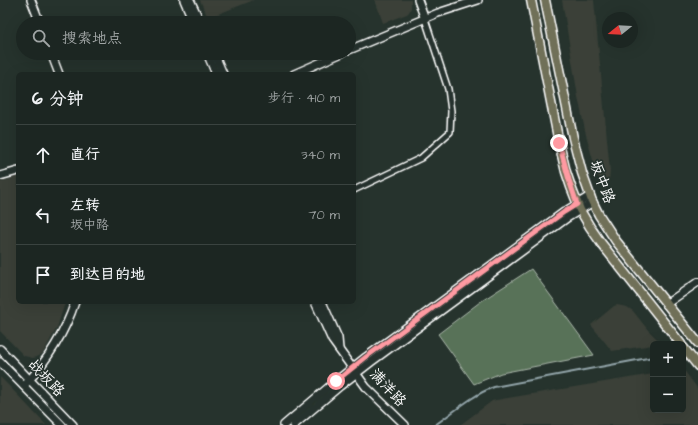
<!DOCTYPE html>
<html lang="zh">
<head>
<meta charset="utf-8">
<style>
  :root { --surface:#1c2622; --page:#29322f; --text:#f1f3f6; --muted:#a0a5a5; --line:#3a4340 }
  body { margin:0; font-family:"Architects Daughter","LXGW WenKai TC",sans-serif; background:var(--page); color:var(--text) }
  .controls { position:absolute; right:12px; bottom:12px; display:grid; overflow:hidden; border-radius:6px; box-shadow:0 4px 16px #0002 }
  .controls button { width:36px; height:36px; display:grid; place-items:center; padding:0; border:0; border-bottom:1px solid var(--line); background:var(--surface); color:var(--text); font:20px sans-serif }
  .compass { position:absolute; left:602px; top:12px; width:36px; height:36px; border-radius:50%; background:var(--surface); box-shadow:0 4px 16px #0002; rotate:252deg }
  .stop { position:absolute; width:12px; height:12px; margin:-9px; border:3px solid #ff9aa2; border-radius:50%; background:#fff }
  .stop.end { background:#ff9aa2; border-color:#fff; box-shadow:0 1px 4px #0008 }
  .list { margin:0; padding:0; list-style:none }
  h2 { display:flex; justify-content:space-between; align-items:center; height:52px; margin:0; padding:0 16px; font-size:17px }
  h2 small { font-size:13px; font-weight:400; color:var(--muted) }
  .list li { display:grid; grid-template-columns:26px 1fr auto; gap:12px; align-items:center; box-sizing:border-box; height:60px; padding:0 16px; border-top:1px solid var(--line) }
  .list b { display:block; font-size:15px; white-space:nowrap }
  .list p { margin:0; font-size:13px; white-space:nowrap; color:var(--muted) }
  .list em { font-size:13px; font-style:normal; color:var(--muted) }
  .icon { flex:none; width:22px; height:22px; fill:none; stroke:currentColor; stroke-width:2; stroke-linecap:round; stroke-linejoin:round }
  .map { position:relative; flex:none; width:698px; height:425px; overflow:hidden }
  .search { position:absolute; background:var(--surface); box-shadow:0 4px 16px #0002; left:16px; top:16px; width:340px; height:44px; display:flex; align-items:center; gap:10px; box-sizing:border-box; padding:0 14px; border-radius:22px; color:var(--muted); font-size:15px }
  .panel { position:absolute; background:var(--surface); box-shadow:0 4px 16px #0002; left:16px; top:72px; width:340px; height:232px; border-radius:6px }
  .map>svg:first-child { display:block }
  .built { fill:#3a4038 }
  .green { fill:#587258; stroke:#acb8ac }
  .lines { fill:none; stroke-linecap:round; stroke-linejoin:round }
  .stream { stroke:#93a5aa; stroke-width:2 }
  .street-casing { stroke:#fff; stroke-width:8 }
  .secondary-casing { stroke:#fff; stroke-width:10 }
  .primary-casing { stroke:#fff; stroke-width:11 }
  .street { stroke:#26332d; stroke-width:5 }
  .secondary { stroke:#26332d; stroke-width:7 }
  .primary { stroke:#706f59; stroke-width:8 }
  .route { stroke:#ff9aa2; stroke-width:5 }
  .labels { text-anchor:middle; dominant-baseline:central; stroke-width:3.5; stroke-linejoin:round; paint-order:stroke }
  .street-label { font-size:15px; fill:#fff; stroke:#26332d }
</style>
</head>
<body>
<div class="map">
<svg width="698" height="425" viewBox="0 0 698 425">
  <rect width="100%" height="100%" fill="#26332d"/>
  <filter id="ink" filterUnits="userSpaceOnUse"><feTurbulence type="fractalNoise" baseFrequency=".025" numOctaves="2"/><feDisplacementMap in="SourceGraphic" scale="8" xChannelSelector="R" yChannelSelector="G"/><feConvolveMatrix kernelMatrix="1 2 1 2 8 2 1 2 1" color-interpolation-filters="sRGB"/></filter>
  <g filter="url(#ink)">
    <!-- built -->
    <g class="built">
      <path d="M200 0H254L208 18Z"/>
      <path d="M375 0H411V8L409 12 407 14 383 23Z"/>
      <path d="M562 0H594L610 171 609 181 605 195 594 164 586 135 578 97Z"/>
      <path d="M18 176V302H66L64 306 57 328 43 353 37 357 33 358 24 356 0 331V182Z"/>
      <path d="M617 305 627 307 633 311 648 330 662 344H653V345L612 351 591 325 614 306Z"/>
      <path d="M683 369 698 389V425H460L492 401 496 400 653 374V410H683Z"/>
      <path d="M0 377 11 388 46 425H0Z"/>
    </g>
    <!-- green -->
    <path class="green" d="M531 269 594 355 501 373 474 384 438 334 480 302Z"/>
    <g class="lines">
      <!-- stream -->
      <path class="stream" d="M435 425C454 412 472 395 494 387L653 357"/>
      <defs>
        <path id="street" d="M354 190 421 158 450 132 451 111 448 89 425 19"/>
        <g id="secondary">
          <path d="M31 0 40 23"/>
          <path d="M184 0 194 23"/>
          <path d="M190 0 201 23"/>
          <path d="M418 0 425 19"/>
          <path d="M349 50 438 13 478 0"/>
          <path d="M51 53 59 74"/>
          <path d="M207 53 216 74"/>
          <path d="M214 53 223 74"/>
          <path d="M294 74 342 53"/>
          <path d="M0 176 18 171"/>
          <path d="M315 302 332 340 366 387 405 425"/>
          <path d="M322 302 338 338 339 349"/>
          <path d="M666 304 698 282"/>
          <path d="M0 349 73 425"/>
          <path d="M0 362 62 425"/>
          <path d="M24 386C46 362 65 333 75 302"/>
          <path d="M284 425 336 381 366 357 564 212 590 196"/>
          <path d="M294 425 340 386 371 362 567 218 593 202"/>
        </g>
        <g id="primary">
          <path d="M531 0 559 143 566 172 571 187 580 210 590 227 601 243 681 344"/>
          <path d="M545 0 573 138 582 173 592 201 599 215 616 241 698 343"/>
          <path d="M683 347 698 366"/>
        </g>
      </defs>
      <!-- street casing -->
      <use href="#street" class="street-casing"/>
      <!-- secondary casing -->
      <use href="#secondary" class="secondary-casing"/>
      <!-- primary casing -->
      <use href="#primary" class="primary-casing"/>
      <!-- street -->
      <use href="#street" class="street"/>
      <!-- secondary -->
      <use href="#secondary" class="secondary"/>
      <!-- primary -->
      <use href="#primary" class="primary"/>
    </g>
  </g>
  <g class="lines" filter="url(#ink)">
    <!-- route -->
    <path class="route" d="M336 381 366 357 564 212 577 204 569 180 559 143"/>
  </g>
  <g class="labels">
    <!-- street labels -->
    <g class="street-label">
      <text transform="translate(602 182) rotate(69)">坂中路</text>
      <text transform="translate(46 378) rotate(46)">战坂路</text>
      <text transform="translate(388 388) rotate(47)">满洋路</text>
    </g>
  </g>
</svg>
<div class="controls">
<button>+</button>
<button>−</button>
</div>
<svg class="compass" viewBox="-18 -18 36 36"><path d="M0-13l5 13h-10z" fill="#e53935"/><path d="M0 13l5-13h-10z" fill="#a0a5a5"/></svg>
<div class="stop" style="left:336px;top:381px"></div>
<div class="stop end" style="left:559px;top:143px"></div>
<div class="search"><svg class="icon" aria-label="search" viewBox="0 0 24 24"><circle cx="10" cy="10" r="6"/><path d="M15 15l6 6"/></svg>搜索地点</div>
<section class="panel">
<h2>6 分钟<small>步行 · 410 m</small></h2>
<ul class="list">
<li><svg class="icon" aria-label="ahead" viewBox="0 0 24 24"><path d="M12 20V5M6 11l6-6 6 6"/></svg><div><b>直行</b></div><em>340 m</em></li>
<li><svg class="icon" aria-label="left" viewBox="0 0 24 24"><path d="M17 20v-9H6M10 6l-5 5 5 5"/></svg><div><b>左转</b><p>坂中路</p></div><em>70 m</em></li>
<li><svg class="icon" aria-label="arrive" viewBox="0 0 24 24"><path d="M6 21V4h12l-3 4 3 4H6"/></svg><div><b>到达目的地</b></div></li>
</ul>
</section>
</div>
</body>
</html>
